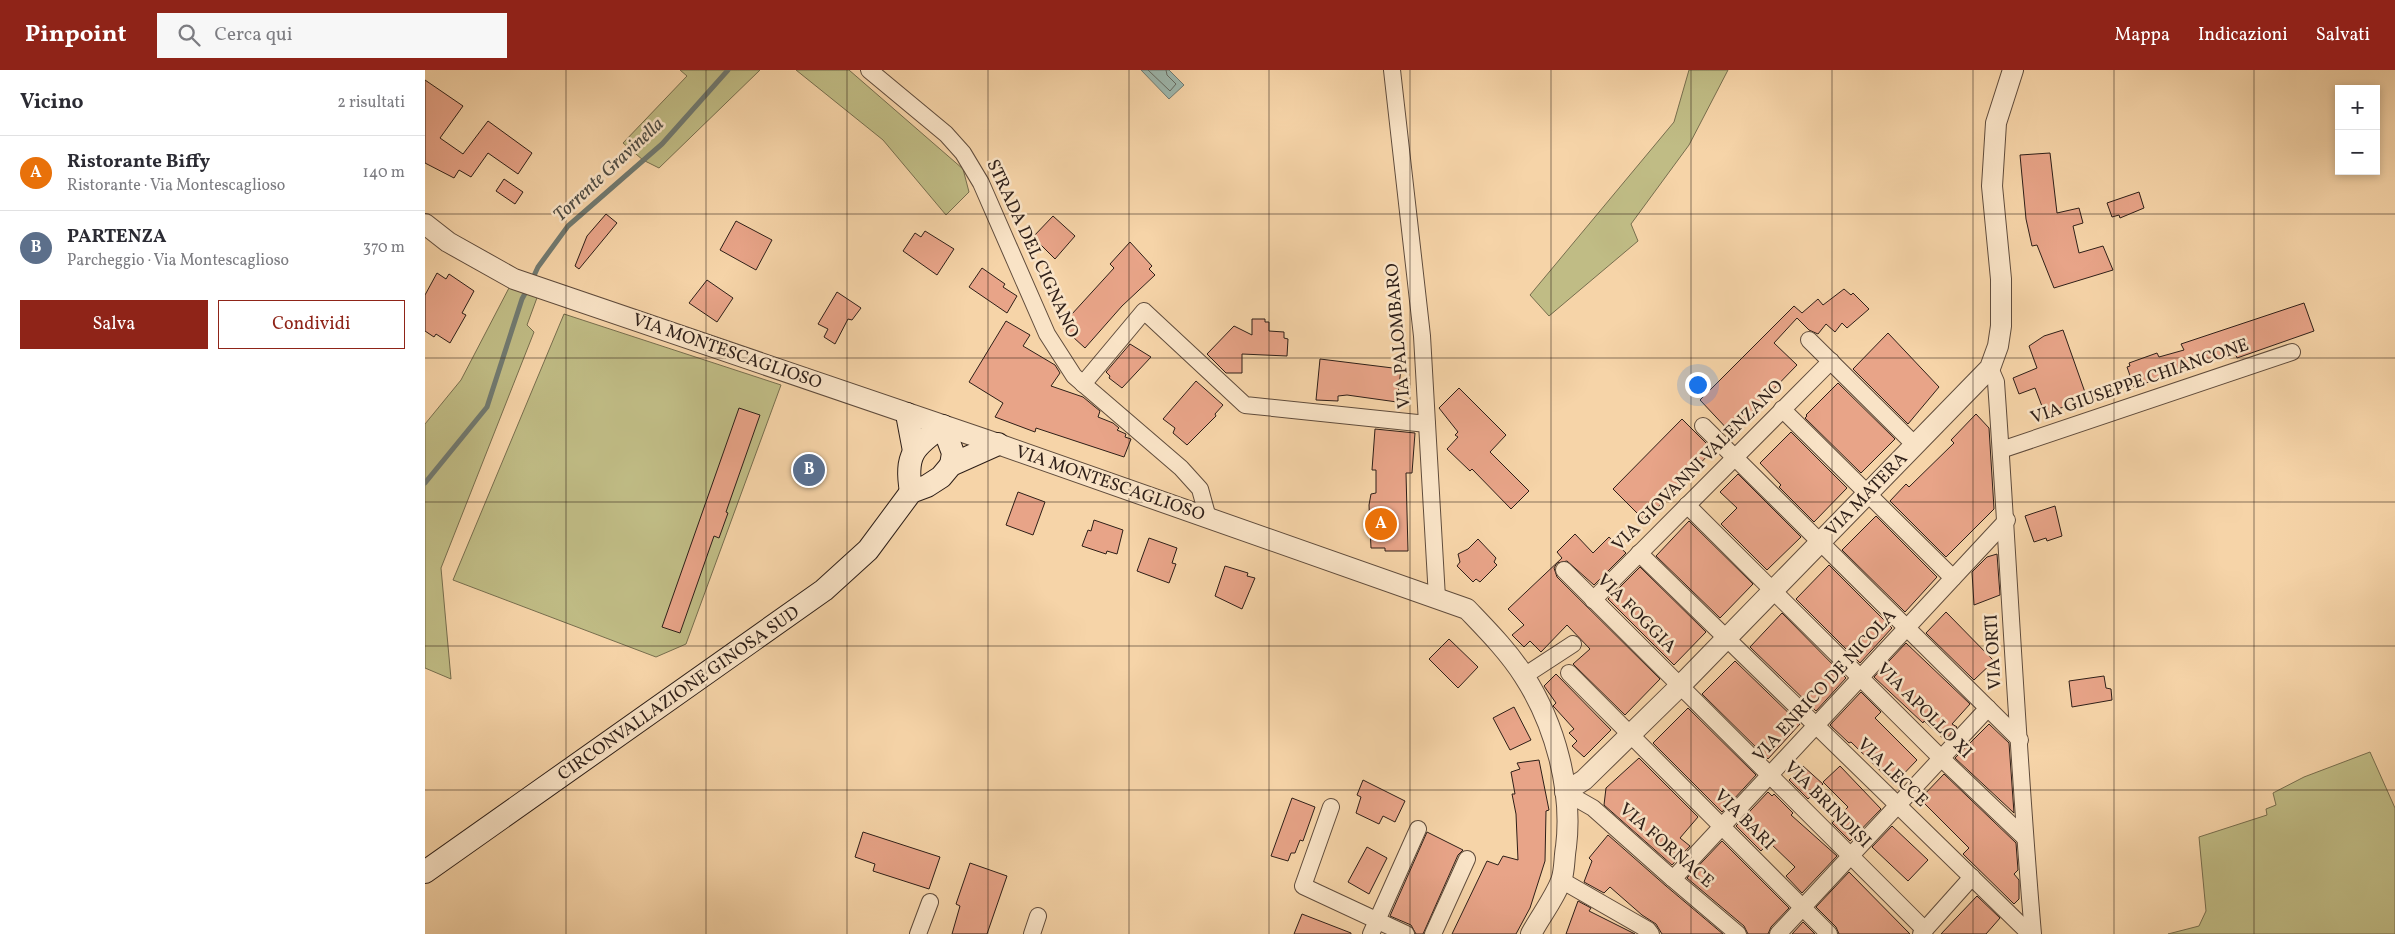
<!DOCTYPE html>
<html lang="it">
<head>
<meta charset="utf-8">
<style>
  :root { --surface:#fff; --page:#f7f7f7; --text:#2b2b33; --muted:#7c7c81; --line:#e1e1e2; --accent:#8f2418 }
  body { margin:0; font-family:Vollkorn,serif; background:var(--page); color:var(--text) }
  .controls { position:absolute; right:15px; top:15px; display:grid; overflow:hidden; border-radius:0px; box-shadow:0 2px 8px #0003 }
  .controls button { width:45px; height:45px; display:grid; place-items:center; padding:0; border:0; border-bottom:1px solid var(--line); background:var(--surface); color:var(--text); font:25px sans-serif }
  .you { position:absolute; left:1272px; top:314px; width:18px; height:18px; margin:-12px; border:4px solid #fff; border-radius:50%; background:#1a73e8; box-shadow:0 0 0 8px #1a73e833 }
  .badge { display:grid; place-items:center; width:32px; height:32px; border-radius:50%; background:var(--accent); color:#fff; font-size:16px; font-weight:700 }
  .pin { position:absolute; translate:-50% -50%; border:2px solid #fff; box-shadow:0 1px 5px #0006 }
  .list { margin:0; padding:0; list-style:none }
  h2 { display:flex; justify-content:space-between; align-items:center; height:65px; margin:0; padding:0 20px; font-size:21px }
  h2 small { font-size:16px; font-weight:400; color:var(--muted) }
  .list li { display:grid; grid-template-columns:32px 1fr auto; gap:15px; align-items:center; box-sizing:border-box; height:75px; padding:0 20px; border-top:1px solid var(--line) }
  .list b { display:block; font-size:19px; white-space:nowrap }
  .list p { margin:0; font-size:16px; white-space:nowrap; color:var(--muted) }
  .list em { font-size:16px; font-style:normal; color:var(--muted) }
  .actions { display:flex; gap:10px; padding:15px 20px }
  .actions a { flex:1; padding:11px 0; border:1px solid var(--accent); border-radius:0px; text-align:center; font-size:18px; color:var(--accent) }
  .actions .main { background:var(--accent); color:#fff }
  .icon { flex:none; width:28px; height:28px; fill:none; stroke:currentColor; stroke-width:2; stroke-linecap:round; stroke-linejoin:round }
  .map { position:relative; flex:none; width:1970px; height:864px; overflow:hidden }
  header { display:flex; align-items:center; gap:30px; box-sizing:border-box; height:70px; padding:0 25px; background:var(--accent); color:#fff }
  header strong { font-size:24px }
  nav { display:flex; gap:28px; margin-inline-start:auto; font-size:18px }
  .search { width:350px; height:45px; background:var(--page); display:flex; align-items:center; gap:12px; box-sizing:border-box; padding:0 18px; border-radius:0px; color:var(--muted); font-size:19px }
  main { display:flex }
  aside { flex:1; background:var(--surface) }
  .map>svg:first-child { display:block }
  .green { fill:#c0bc85; stroke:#776e4e }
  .water { fill:#9db7ad; stroke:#717a71 }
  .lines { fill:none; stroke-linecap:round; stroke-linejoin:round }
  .shore { stroke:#666b62; stroke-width:1 }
  .stream { stroke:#717a71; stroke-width:5 }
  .building { fill:#e8a488; stroke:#2e1f18 }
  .minor-casing { stroke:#604c3c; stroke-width:18 }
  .tertiary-casing { stroke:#604c3c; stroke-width:22 }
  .secondary-casing { stroke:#2e1f18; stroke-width:24 }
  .minor { stroke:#f9e3c6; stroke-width:16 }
  .tertiary { stroke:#f9e3c6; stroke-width:20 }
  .secondary { stroke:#f9e3c6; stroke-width:22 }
  .grid { fill:none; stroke:#2e1f18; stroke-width:1; stroke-opacity:0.55 }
  .labels { text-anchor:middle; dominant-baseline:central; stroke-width:5; stroke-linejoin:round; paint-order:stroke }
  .street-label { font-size:18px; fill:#2e1f18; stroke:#f9e3c6 }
  .water-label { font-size:19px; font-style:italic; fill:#4f4d45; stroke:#f9e3c6 }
</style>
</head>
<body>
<header>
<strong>Pinpoint</strong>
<div class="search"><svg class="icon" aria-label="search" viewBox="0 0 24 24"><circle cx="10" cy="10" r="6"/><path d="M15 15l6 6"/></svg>Cerca qui</div>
<nav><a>Mappa</a><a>Indicazioni</a><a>Salvati</a></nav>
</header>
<main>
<aside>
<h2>Vicino<small>2 risultati</small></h2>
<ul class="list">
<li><span class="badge" style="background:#e8710a">A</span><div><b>Ristorante Biffy</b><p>Ristorante · Via Montescaglioso</p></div><em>140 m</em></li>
<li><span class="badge" style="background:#5c6f8a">B</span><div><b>PARTENZA</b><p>Parcheggio · Via Montescaglioso</p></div><em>370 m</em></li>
</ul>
<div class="actions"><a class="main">Salva</a><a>Condividi</a></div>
</aside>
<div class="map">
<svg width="1970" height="864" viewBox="0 0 1970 864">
  <rect width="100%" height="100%" fill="#f6d4a8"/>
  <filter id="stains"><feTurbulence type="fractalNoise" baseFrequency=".004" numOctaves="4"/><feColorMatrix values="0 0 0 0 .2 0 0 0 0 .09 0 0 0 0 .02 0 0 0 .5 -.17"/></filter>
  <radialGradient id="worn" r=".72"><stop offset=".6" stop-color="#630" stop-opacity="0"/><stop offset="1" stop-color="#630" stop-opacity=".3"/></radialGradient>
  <!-- green -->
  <g class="green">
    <path d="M255 0H335L234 98 218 90 198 73 262 6Z"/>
    <path d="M371 0H424L538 99 544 122 521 145 458 70Z"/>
    <path d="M1264 0H1303L1264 75 1206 154 1213 171 1124 246 1105 225 1249 52Z"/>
    <path d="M85 216 113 225 102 255 109 262 16 498 26 609 0 598V354L36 310Z"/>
    <path d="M139 244 356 315 261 574 231 587 28 510Z"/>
    <path d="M1945 682 1970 738V864H1743L1774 856 1781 841 1774 767 1842 745 1841 739 1851 735 1848 723 1879 707Z"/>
  </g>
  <!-- water -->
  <path class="water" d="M716 0H744L759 15 744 29Z"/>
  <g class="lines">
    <!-- shore -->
    <path class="shore" d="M723 0 745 21 751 14 742 5 741 0"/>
    <!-- stream -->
    <g class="stream">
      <path d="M107 210 113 197 143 156 237 74 303 0"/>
      <path d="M0 413 62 337 97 229 103 218"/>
    </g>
  </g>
  <!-- building -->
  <g class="building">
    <path d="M0 10 38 36 15 68 38 84 63 51 107 83 93 104 63 83 46 107 34 100 29 108 0 93Z"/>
    <path d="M1625 83 1632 143 1654 138 1658 153 1648 156 1654 183 1678 176 1688 200 1629 218 1612 175 1607 176 1601 149 1595 85Z"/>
    <path d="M79 109 98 122 90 134 71 121Z"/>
    <path d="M1714 122 1719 138 1695 148 1694 145 1687 147 1682 133Z"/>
    <path d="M181 144 192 153 154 199 150 196 162 166Z"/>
    <path d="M628 146 650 166 630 189 608 167Z"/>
    <path d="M311 151 347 170 331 200 295 180Z"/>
    <path d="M500 161 529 179 512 205 478 181 490 163 496 167Z"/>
    <path d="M705 172 727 196 724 199 730 205 697 236 660 278 636 256 689 198 685 194Z"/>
    <path d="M557 198 580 214 578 217 592 226 582 243 544 217Z"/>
    <path d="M12 203 21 209 24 204 49 221 37 243 41 245 25 273 11 264 9 267 0 261V225Z"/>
    <path d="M282 210 308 228 292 252 264 233Z"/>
    <path d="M1419 219 1426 225 1428 223 1444 239 1422 258 1417 253 1410 262 1401 254 1393 264 1384 260 1372 248 1349 273 1372 295 1306 363 1275 330 1369 236 1377 243 1393 229 1398 235Z"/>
    <path d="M412 222 436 238 427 250 423 249 410 274 399 267 403 259 393 254Z"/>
    <path d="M1879 233 1889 261 1812 288 1810 283 1709 317 1702 297 1705 296 1704 293 1732 283 1734 287 1759 280 1756 274Z"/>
    <path d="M827 249H840V252H844V261L859 262V268L863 269 862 286 817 284V303H801L782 284 809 256 827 265Z"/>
    <path d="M581 251 605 265 598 276 630 295 635 303 626 316 658 327 675 341 673 347 688 353 694 358 692 360 701 364 700 367 706 369 699 387 611 358 610 362 570 347 578 333 544 312Z"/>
    <path d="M1638 260 1662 328 1620 344 1610 318 1594 324 1588 308 1612 298 1604 276 1619 266Z"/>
    <path d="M1463 263 1514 317 1483 354 1428 299Z"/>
    <path d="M705 274 726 287 697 318 684 308 685 306 681 302Z"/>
    <path d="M895 289 976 299 972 332 922 325 913 326V331L891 330Z"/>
    <path d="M771 311 798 335 790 344 791 346 762 375 748 363 750 358 738 349Z"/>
    <path d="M1413 313 1470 369 1436 403 1380 348 1382 346 1381 345Z"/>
    <path d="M1034 318 1081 365 1065 382 1104 421 1086 439 1047 399 1045 401 1022 379 1033 367 1030 365 1033 362 1014 338Z"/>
    <path d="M314 338 335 345 301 442 303 443 294 468 289 466 255 563 237 557Z"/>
    <path d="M1551 344 1564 358 1569 439 1521 487 1465 431 1481 414 1484 417 1529 373 1526 370Z"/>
    <path d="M1257 349 1288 380 1220 451 1188 419Z"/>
    <path d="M950 359 990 363 987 403H981L983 481H960V478H946L944 435 946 424 951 423V400H947Z"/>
    <path d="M1366 362 1422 418 1389 452 1354 417 1356 415 1335 393Z"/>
    <path d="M1313 404 1376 467 1342 500 1296 454 1312 438 1295 422Z"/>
    <path d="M593 422 620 432 608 465 581 455Z"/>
    <path d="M1630 436 1637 466 1622 471 1621 468 1609 472 1600 446Z"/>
    <path d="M1451 446 1512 507 1480 542 1417 480Z"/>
    <path d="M669 450 698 460 692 484 682 481 681 484 657 476 663 460 666 461Z"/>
    <path d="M1264 451 1328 514 1295 548 1231 486Z"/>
    <path d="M1150 464 1168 483 1184 467 1201 483 1169 515 1142 491 1132 493 1129 498 1132 507 1235 609 1200 645 1148 594 1165 579 1142 555 1116 582 1105 571 1099 577 1087 565 1099 555 1083 539 1137 488 1132 482Z"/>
    <path d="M724 468 752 478 747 493 751 494 744 513 712 501Z"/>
    <path d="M1053 469 1071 488 1069 492 1072 495 1055 512 1051 509 1048 512 1032 496 1035 492 1033 484 1043 479Z"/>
    <path d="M1572 484 1575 525 1549 535 1547 502 1562 487Z"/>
    <path d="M1404 495 1467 558 1435 593 1371 529Z"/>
    <path d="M800 496 823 503 822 506 830 508 817 539 790 526Z"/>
    <path d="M1215 497 1281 562 1249 595 1183 529Z"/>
    <path d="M1521 542 1569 591 1549 610 1501 563Z"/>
    <path d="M1357 543 1421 608 1391 641 1325 577Z"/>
    <path d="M1024 569 1053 597 1033 618 1004 589Z"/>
    <path d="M1481 573 1545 634 1527 654 1532 657 1520 670 1499 651 1498 653 1449 607Z"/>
    <path d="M1310 591 1375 654 1343 689 1277 624Z"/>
    <path d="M1131 604 1186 660 1159 687 1147 676 1152 671 1144 663 1149 659 1130 638 1128 636 1131 633 1119 616Z"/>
    <path d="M1679 606 1681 618 1686 619 1687 630 1647 637 1644 611Z"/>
    <path d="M1436 622 1456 642 1450 648 1492 690 1469 714 1426 672 1424 673 1405 655Z"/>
    <path d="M1089 637 1106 670 1085 680 1068 648Z"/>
    <path d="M1263 638 1331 705 1297 742 1228 673Z"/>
    <path d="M1564 654 1584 673 1589 743 1530 688Z"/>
    <path d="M1214 688 1273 747 1255 768 1265 776 1247 795 1179 735 1181 718Z"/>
    <path d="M1114 690 1124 740 1121 741 1120 791 1105 838 1091 864H1027L1062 791 1073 795 1078 786 1093 790 1091 744 1087 724H1090L1086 702 1095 699 1092 693Z"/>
    <path d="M1378 696 1398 714 1383 729 1364 710Z"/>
    <path d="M1415 696 1456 739 1425 771 1407 753 1423 737 1398 712Z"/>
    <path d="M1519 704 1591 773 1593 800 1589 804 1594 810V829L1589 834 1538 784 1544 778 1495 729Z"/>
    <path d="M938 710 980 731 970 752 958 746 954 754 931 743 936 727 932 725Z"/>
    <path d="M1343 722 1347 726 1349 724 1368 743 1366 745 1412 786 1377 823 1361 806 1370 797 1344 772 1336 781 1311 756Z"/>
    <path d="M867 728 890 737 878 771 875 770 870 783H866L863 791 846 786Z"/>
    <path d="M1467 756 1503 790 1483 811 1447 777Z"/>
    <path d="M438 762 515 787 504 819 448 801 450 794 430 787Z"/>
    <path d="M1002 762 1038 780 1033 785 998 864H991L986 855 965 846Z"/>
    <path d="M1183 765 1241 816 1298 864H1237L1231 854 1217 845 1185 817 1179 823 1159 812 1167 791 1164 788Z"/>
    <path d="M1297 771 1364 838 1346 857 1343 864H1323L1319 856 1262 808Z"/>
    <path d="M942 777 962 788 944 824 923 812Z"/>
    <path d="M545 793 582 806 562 864H527L535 836 531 834Z"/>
    <path d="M1424 802 1485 864H1414L1411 857 1391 837Z"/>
    <path d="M1552 826 1575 848 1561 864H1516Z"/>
    <path d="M1153 831 1166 838 1164 841 1210 864H1141Z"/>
    <path d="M877 844 926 863V864H869Z"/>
    <path d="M1378 852 1390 864H1367Z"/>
  </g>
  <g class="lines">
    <defs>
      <g id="minor">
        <path d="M444 0 521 64 538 83 556 113 622 264 649 306 756 398 775 419 783 448"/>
        <path d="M967 0 997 266 1012 528"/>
        <path d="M1384 270 1490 375"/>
        <path d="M1565 298 1571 312C1584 496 1592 680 1608 864"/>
        <path d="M658 314 719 241 820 335 1002 354"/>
        <path d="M1357 339 1528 508"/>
        <path d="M1278 356 1595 670"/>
        <path d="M1576 380 1867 282"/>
        <path d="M1262 435 1516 688 1599 767"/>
        <path d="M1214 483 1605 864"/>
        <path d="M1139 500 1500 860"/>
        <path d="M1168 530 1406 291"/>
        <path d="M1144 603 1404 864"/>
        <path d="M1099 606 1148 574"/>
        <path d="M1140 722 1168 738 1248 809 1313 864"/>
        <path d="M906 737 878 816 981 864"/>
        <path d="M1248 809 1582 450"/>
        <path d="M1136 810 1223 860 1226 864"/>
        <path d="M493 864 505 832"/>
        <path d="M607 864 613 846"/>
        <path d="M946 864 993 759"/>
        <path d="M1008 864 1042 789"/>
        <path d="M1353 864 1563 638"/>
        <path d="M1496 864 1547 807"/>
      </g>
      <g id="tertiary">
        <path d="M0 154 23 172 89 209 573 374 1042 539C1062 560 1083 581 1099 606 1130 654 1148 720 1141 777 1139 787 1140 801 1136 811 1129 829 1115 847 1106 864"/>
        <path d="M1140 722 1159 710 1255 616 1565 298 1573 276 1576 256V209L1567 116 1571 53 1588 0"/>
      </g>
      <g id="secondary">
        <path d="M482 344 489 381"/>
        <path d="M486 422C480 385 488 377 518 356L528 383 526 395"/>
        <path d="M0 802 399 520 443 480 486 422 502 416 516 407 526 395 573 374"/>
      </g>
    </defs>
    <!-- minor casing -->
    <use href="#minor" class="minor-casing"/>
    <!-- tertiary casing -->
    <use href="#tertiary" class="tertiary-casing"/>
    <!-- secondary casing -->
    <use href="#secondary" class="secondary-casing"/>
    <!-- minor -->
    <use href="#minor" class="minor"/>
    <!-- tertiary -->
    <use href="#tertiary" class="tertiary"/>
    <!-- secondary -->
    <use href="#secondary" class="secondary"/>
  </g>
  <!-- grid -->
  <path class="grid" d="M141 0V864M281 0V864M422 0V864M563 0V864M704 0V864M844 0V864M985 0V864M1126 0V864M1266 0V864M1407 0V864M1548 0V864M1689 0V864M1829 0V864M0 144H1970M0 288H1970M0 432H1970M0 576H1970M0 720H1970"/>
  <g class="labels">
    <!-- street labels -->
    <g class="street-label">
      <text transform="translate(607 179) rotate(65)">STRADA DEL CIGNANO</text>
      <text transform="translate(974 266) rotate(-95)">VIA PALOMBARO</text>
      <text transform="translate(302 282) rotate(19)">VIA MONTESCAGLIOSO</text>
      <text transform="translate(1715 312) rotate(-19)">VIA GIUSEPPE CHIANCONE</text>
      <text transform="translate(1273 396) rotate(-45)">VIA GIOVANNI VALENZANO</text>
      <text transform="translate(685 414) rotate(19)">VIA MONTESCAGLIOSO</text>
      <text transform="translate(1442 425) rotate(-46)">VIA MATERA</text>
      <text transform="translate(1211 544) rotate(45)">VIA FOGGIA</text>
      <text transform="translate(1569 582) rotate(-93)">VIA ORTI</text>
      <text transform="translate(1400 616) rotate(-47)">VIA ENRICO DE NICOLA</text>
      <text transform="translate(254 624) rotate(-35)">CIRCONVALLAZIONE GINOSA SUD</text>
      <text transform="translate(1499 641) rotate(45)">VIA APOLLO XI</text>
      <text transform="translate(1467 703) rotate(44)">VIA LECCE</text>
      <text transform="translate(1402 735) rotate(45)">VIA BRINDISI</text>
      <text transform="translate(1319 750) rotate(45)">VIA BARI</text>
      <text transform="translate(1241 776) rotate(41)">VIA FORNACE</text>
    </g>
    <!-- water labels -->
    <g class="water-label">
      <text transform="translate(184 100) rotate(-43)">Torrente Gravinella</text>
    </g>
  </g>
  <rect width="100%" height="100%" filter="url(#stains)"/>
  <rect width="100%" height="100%" fill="url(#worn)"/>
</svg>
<div class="controls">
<button>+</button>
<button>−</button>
</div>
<div class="you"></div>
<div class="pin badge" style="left:956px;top:454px;background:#e8710a">A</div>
<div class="pin badge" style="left:384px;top:400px;background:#5c6f8a">B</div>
</div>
</main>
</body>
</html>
